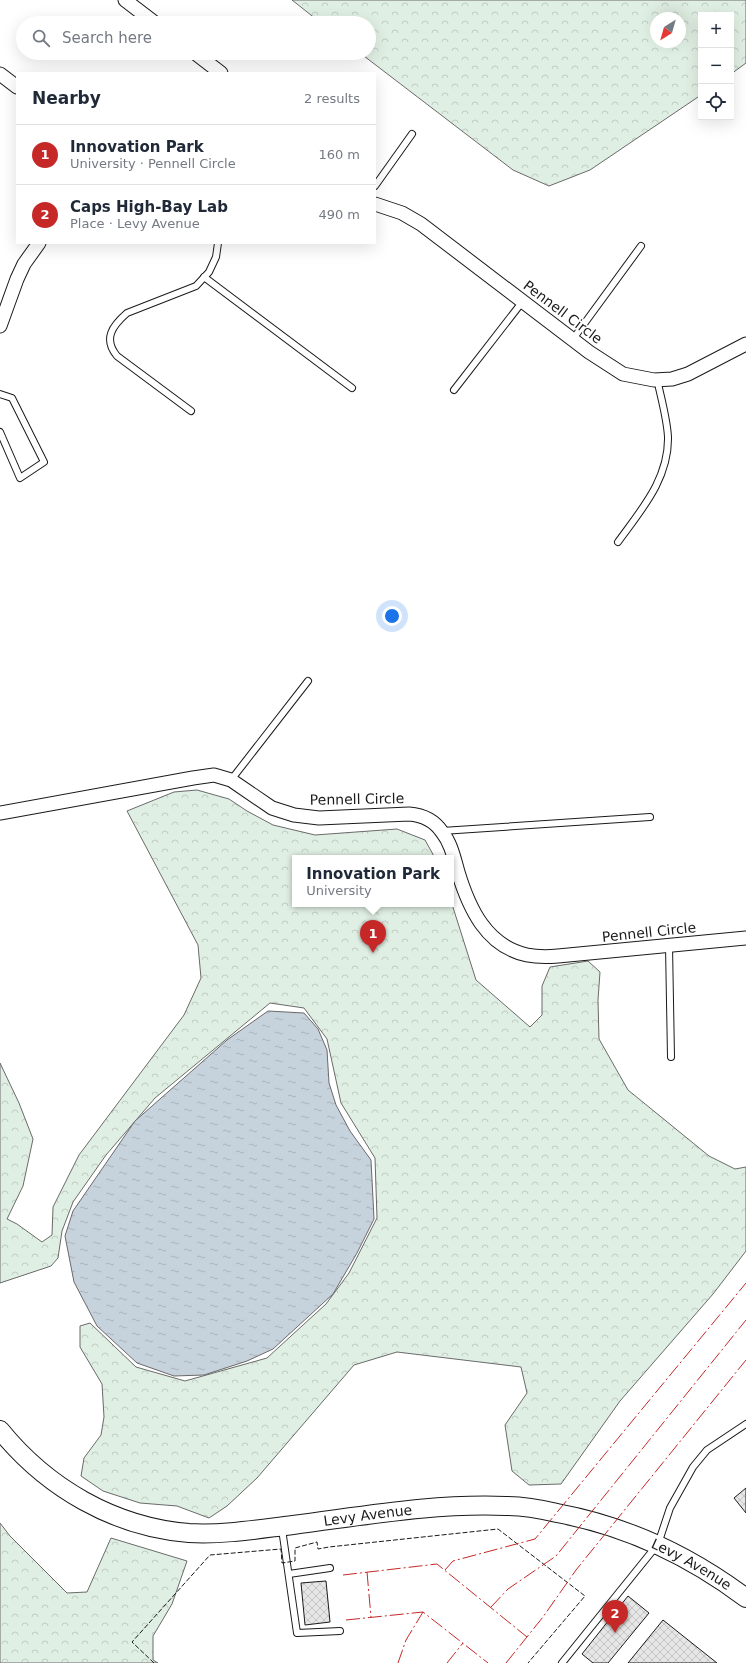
<!DOCTYPE html>
<html lang="en">
<head>
<meta charset="utf-8">
<style>
  :root { --surface:#fff; --page:#f2f2f3; --text:#1f2937; --muted:#747a83; --line:#e0e1e3; --accent:#c62828 }
  body { margin:0; font-family:"DejaVu Sans",sans-serif; background:var(--page); color:var(--text) }
  .controls { position:absolute; right:12px; top:12px; display:grid; overflow:hidden; border-radius:0px; box-shadow:0 4px 16px #0002 }
  .controls button { width:36px; height:36px; display:grid; place-items:center; padding:0; border:0; border-bottom:1px solid var(--line); background:var(--surface); color:var(--text); font:20px sans-serif }
  .compass { position:absolute; left:650px; top:12px; width:36px; height:36px; border-radius:50%; background:var(--surface); box-shadow:0 4px 16px #0002; rotate:217deg }
  .you { position:absolute; left:392px; top:616px; width:14px; height:14px; margin:-10px; border:3px solid #fff; border-radius:50%; background:#1a73e8; box-shadow:0 0 0 6px #1a73e833 }
  .badge { display:grid; place-items:center; width:26px; height:26px; border-radius:50%; background:var(--accent); color:#fff; font-size:13px; font-weight:700 }
  .pin { position:absolute; translate:-50% -33px; filter:drop-shadow(0 1px 2px #0008) }
  .pin::after { content:''; position:absolute; top:21px; width:14px; height:12px; background:inherit; clip-path:polygon(0 0,100% 0,50% 100%) }
  .popup { position:absolute; left:292px; top:855px; width:162px; height:52px; box-sizing:border-box; display:grid; place-content:center; border-radius:0px; background:var(--surface); filter:drop-shadow(0 1px 3px #0005); font-size:13px; white-space:nowrap; color:var(--muted) }
  .popup b { font-size:15px; color:var(--text) }
  .popup::after { content:''; position:absolute; left:50%; top:100%; margin-left:-8px; border:8px solid transparent; border-top-color:var(--surface) }
  .list { margin:0; padding:0; list-style:none }
  h2 { display:flex; justify-content:space-between; align-items:center; height:52px; margin:0; padding:0 16px; font-size:17px }
  h2 small { font-size:13px; font-weight:400; color:var(--muted) }
  .list li { display:grid; grid-template-columns:26px 1fr auto; gap:12px; align-items:center; box-sizing:border-box; height:60px; padding:0 16px; border-top:1px solid var(--line) }
  .list b { display:block; font-size:15px; white-space:nowrap }
  .list p { margin:0; font-size:13px; white-space:nowrap; color:var(--muted) }
  .list em { font-size:13px; font-style:normal; color:var(--muted) }
  .icon { flex:none; width:22px; height:22px; fill:none; stroke:currentColor; stroke-width:2; stroke-linecap:round; stroke-linejoin:round }
  .map { position:relative; flex:none; width:746px; height:1663px; overflow:hidden }
  .search { position:absolute; background:var(--surface); box-shadow:0 4px 16px #0002; left:16px; top:16px; width:360px; height:44px; display:flex; align-items:center; gap:10px; box-sizing:border-box; padding:0 14px; border-radius:22px; color:var(--muted); font-size:15px }
  .panel { position:absolute; background:var(--surface); box-shadow:0 4px 16px #0002; left:16px; top:72px; width:360px; height:172px; border-radius:0px }
  .map>svg:first-child { display:block }
  .forest { fill:url(#forest-crowns); stroke:#6a6a6a; fill-rule:evenodd }
  .water { fill:url(#water-ripples); stroke:#6a6a6a }
  .building { fill:url(#building-cross-hatch); stroke:#1a1a1a }
  .lines { fill:none; stroke-linecap:round; stroke-linejoin:round }
  .lane-casing { stroke:#1a1a1a; stroke-width:8 }
  .street-casing { stroke:#1a1a1a; stroke-width:15 }
  .secondary-casing { stroke:#1a1a1a; stroke-width:20 }
  .lane { stroke:#fff; stroke-width:6 }
  .street { stroke:#fff; stroke-width:13 }
  .secondary { stroke:#fff; stroke-width:18 }
  .fence { stroke:#1a1a1a; stroke-width:1; stroke-dasharray:5 2; stroke-linecap:butt }
  .power { stroke:#c62828; stroke-width:1; stroke-dasharray:14 3 2 3; stroke-linecap:butt }
  .labels { text-anchor:middle; dominant-baseline:central; stroke-width:3; stroke-linejoin:round; paint-order:stroke }
  .street-label { font-size:14px; fill:#1a1a1a; stroke:#fff }
</style>
</head>
<body>
<div class="map">
<svg width="746" height="1663" viewBox="0 0 746 1663">
  <defs>
    <pattern id="forest-crowns" width="20" height="18" patternUnits="userSpaceOnUse"><rect width="20" height="18" fill="#e0efe3"/><path d="M2 6a3 3 0 1 1 6 0M12 15a3 3 0 1 1 6 0" fill="none" stroke="#c0ccc2"/></pattern>
    <pattern id="water-ripples" width="26" height="14" patternUnits="userSpaceOnUse"><rect width="26" height="14" fill="#c6d2dc"/><path d="M2 4q2-2 4 0t4 0M15 11q2-2 4 0t4 0" fill="none" stroke="#aab4bc"/></pattern>
    <pattern id="building-cross-hatch" width="8" height="8" patternUnits="userSpaceOnUse"><rect width="8" height="8" fill="#e6e6e6"/><path d="M0 0l8 8M0 8l8-8" fill="none" stroke="#c5c5c5"/></pattern>
  </defs>
  <rect width="100%" height="100%" fill="#fff"/>
  <!-- forest -->
  <g class="forest">
    <path d="M292 0H746V63L731 74V15H701V95L590 170 549 186 513 170 360 53H369V23H321ZM656 18H680V42H656Z"/>
    <path d="M197 790 229 799 247 811 273 825 315 835 397 829 425 840 435 858H295V904H451V901L476 980 530 1027 542 1015V986L550 967 588 961 600 972 598 1000 599 1039 628 1090 709 1156 735 1169 746 1167V1251L713 1294 620 1401 561 1484 529 1485 512 1471 505 1425 527 1393 521 1367 397 1352 354 1365 257 1478 227 1506 209 1518 177 1506 140 1503 103 1491 81 1476 84 1458 101 1435 104 1417 102 1384 80 1347V1326L90 1323 136 1367 185 1381 267 1358 326 1304 349 1273 377 1218 375 1158 341 1103 327 1039 304 1008 270 1003 155 1098 106 1155 73 1202 62 1231 58 1258 51 1266 0 1283V1063L19 1103 33 1139 23 1186 7 1219 17 1224 42 1242 52 1235 53 1207 79 1155 184 1015 201 978 198 945 127 811 174 792Z"/>
    <path d="M0 1523 10 1536 67 1593 87 1592 111 1538 187 1561 172 1604 153 1636V1660L158 1663H0Z"/>
  </g>
  <!-- water -->
  <path class="water" d="M268 1011 304 1013 318 1029 327 1050 329 1083 336 1105 350 1131 371 1160 374 1219 357 1253 333 1294 273 1349 247 1361 204 1375 174 1376 137 1363 97 1326 74 1282 65 1236 73 1211 135 1121 227 1040Z"/>
  <!-- building -->
  <g class="building">
    <path d="M746 1488V1513L734 1498Z"/>
    <path d="M326 1581 330 1622 305 1625 301 1583Z"/>
    <path d="M628 1596 649 1613 608 1663H593L582 1654Z"/>
    <path d="M663 1620 717 1663H628Z"/>
  </g>
  <g class="lines">
    <defs>
      <g id="lane">
        <path d="M375 186 412 134"/>
        <path d="M204 277 352 388"/>
        <path d="M573 339 641 246"/>
        <path d="M454 390 523 301"/>
        <path d="M0 394 12 398 44 462 20 478 0 432"/>
        <path d="M191 411 117 356C103 339 112 326 127 313L196 286 209 272 216 257 218 243"/>
        <path d="M618 542C641 510 669 479 668 437 667 418 661 398 657 379"/>
        <path d="M231 780 308 681"/>
        <path d="M442 831 650 817"/>
        <path d="M669 946 671 1057"/>
        <path d="M282 1529 297 1633 340 1631"/>
        <path d="M289 1574 330 1568"/>
        <path d="M562 1663 658 1544 670 1508 693 1467 707 1450 746 1424"/>
      </g>
      <g id="street">
        <path d="M125 0 155 23"/>
        <path d="M195 53 221 73"/>
        <path d="M0 74 17 87"/>
        <path d="M375 204 402 213 421 224 589 352 623 374 654 380 672 379 688 374 746 344"/>
        <path d="M0 326 17 279 24 264 39 243"/>
        <path d="M0 813 193 778 214 775 231 780 272 808 294 815 319 818 409 814C422 815 434 820 442 832 451 843 454 858 458 872 469 908 486 946 527 955 537 957 547 957 558 956L746 938"/>
      </g>
      <g id="secondary">
        <path id="s1" d="M0 1430C47 1488 114 1527 189 1533 224 1535 259 1529 293 1525 364 1516 434 1503 506 1506 523 1506 540 1509 557 1513 627 1526 690 1556 746 1598"/>
      </g>
    </defs>
    <!-- lane casing -->
    <use href="#lane" class="lane-casing"/>
    <!-- street casing -->
    <use href="#street" class="street-casing"/>
    <!-- secondary casing -->
    <use href="#secondary" class="secondary-casing"/>
    <!-- lane -->
    <use href="#lane" class="lane"/>
    <!-- street -->
    <use href="#street" class="street"/>
    <!-- secondary -->
    <use href="#secondary" class="secondary"/>
    <!-- fence -->
    <path class="fence" d="M154 1663 132 1642 210 1555 281 1549 282 1563 295 1561V1548L317 1542 318 1549 329 1547 498 1529 585 1596 528 1663"/>
    <!-- power -->
    <g class="power">
      <path d="M445 1570 453 1561 535 1539 746 1283"/>
      <path d="M367 1572 371 1617"/>
      <path d="M343 1575 437 1564 527 1637"/>
      <path d="M491 1607 508 1589 556 1556 746 1320"/>
      <path d="M346 1620 423 1612 488 1663"/>
      <path d="M398 1663 406 1640 423 1612"/>
      <path d="M447 1663 463 1643"/>
      <path d="M506 1663 543 1617 576 1570 746 1360"/>
    </g>
  </g>
  <g class="labels">
    <!-- street labels -->
    <g class="street-label">
      <text transform="translate(563 312) rotate(37)">Pennell Circle</text>
      <text transform="translate(357 799) rotate(-1)">Pennell Circle</text>
      <text transform="translate(649 932) rotate(-6)">Pennell Circle</text>
      <text stroke="none"><textPath href="#s1" startOffset="401">Levy Avenue</textPath></text>
      <text stroke="none"><textPath href="#s1" startOffset="736">Levy Avenue</textPath></text>
    </g>
  </g>
</svg>
<div class="controls">
<button>+</button>
<button>−</button>
<button><svg class="icon" aria-label="locate" viewBox="0 0 24 24"><circle cx="12" cy="12" r="6"/><path d="M12 2v4M12 18v4M2 12h4M18 12h4"/></svg></button>
</div>
<svg class="compass" viewBox="-18 -18 36 36"><path d="M0-13l5 13h-10z" fill="#e53935"/><path d="M0 13l5-13h-10z" fill="#747a83"/></svg>
<div class="you"></div>
<div class="pin badge" style="left:373px;top:953px">1</div>
<div class="popup"><b>Innovation Park</b>University</div>
<div class="pin badge" style="left:615px;top:1633px">2</div>
<div class="search"><svg class="icon" aria-label="search" viewBox="0 0 24 24"><circle cx="10" cy="10" r="6"/><path d="M15 15l6 6"/></svg>Search here</div>
<section class="panel">
<h2>Nearby<small>2 results</small></h2>
<ul class="list">
<li><span class="badge">1</span><div><b>Innovation Park</b><p>University · Pennell Circle</p></div><em>160 m</em></li>
<li><span class="badge">2</span><div><b>Caps High-Bay Lab</b><p>Place · Levy Avenue</p></div><em>490 m</em></li>
</ul>
</section>
</div>
</body>
</html>
